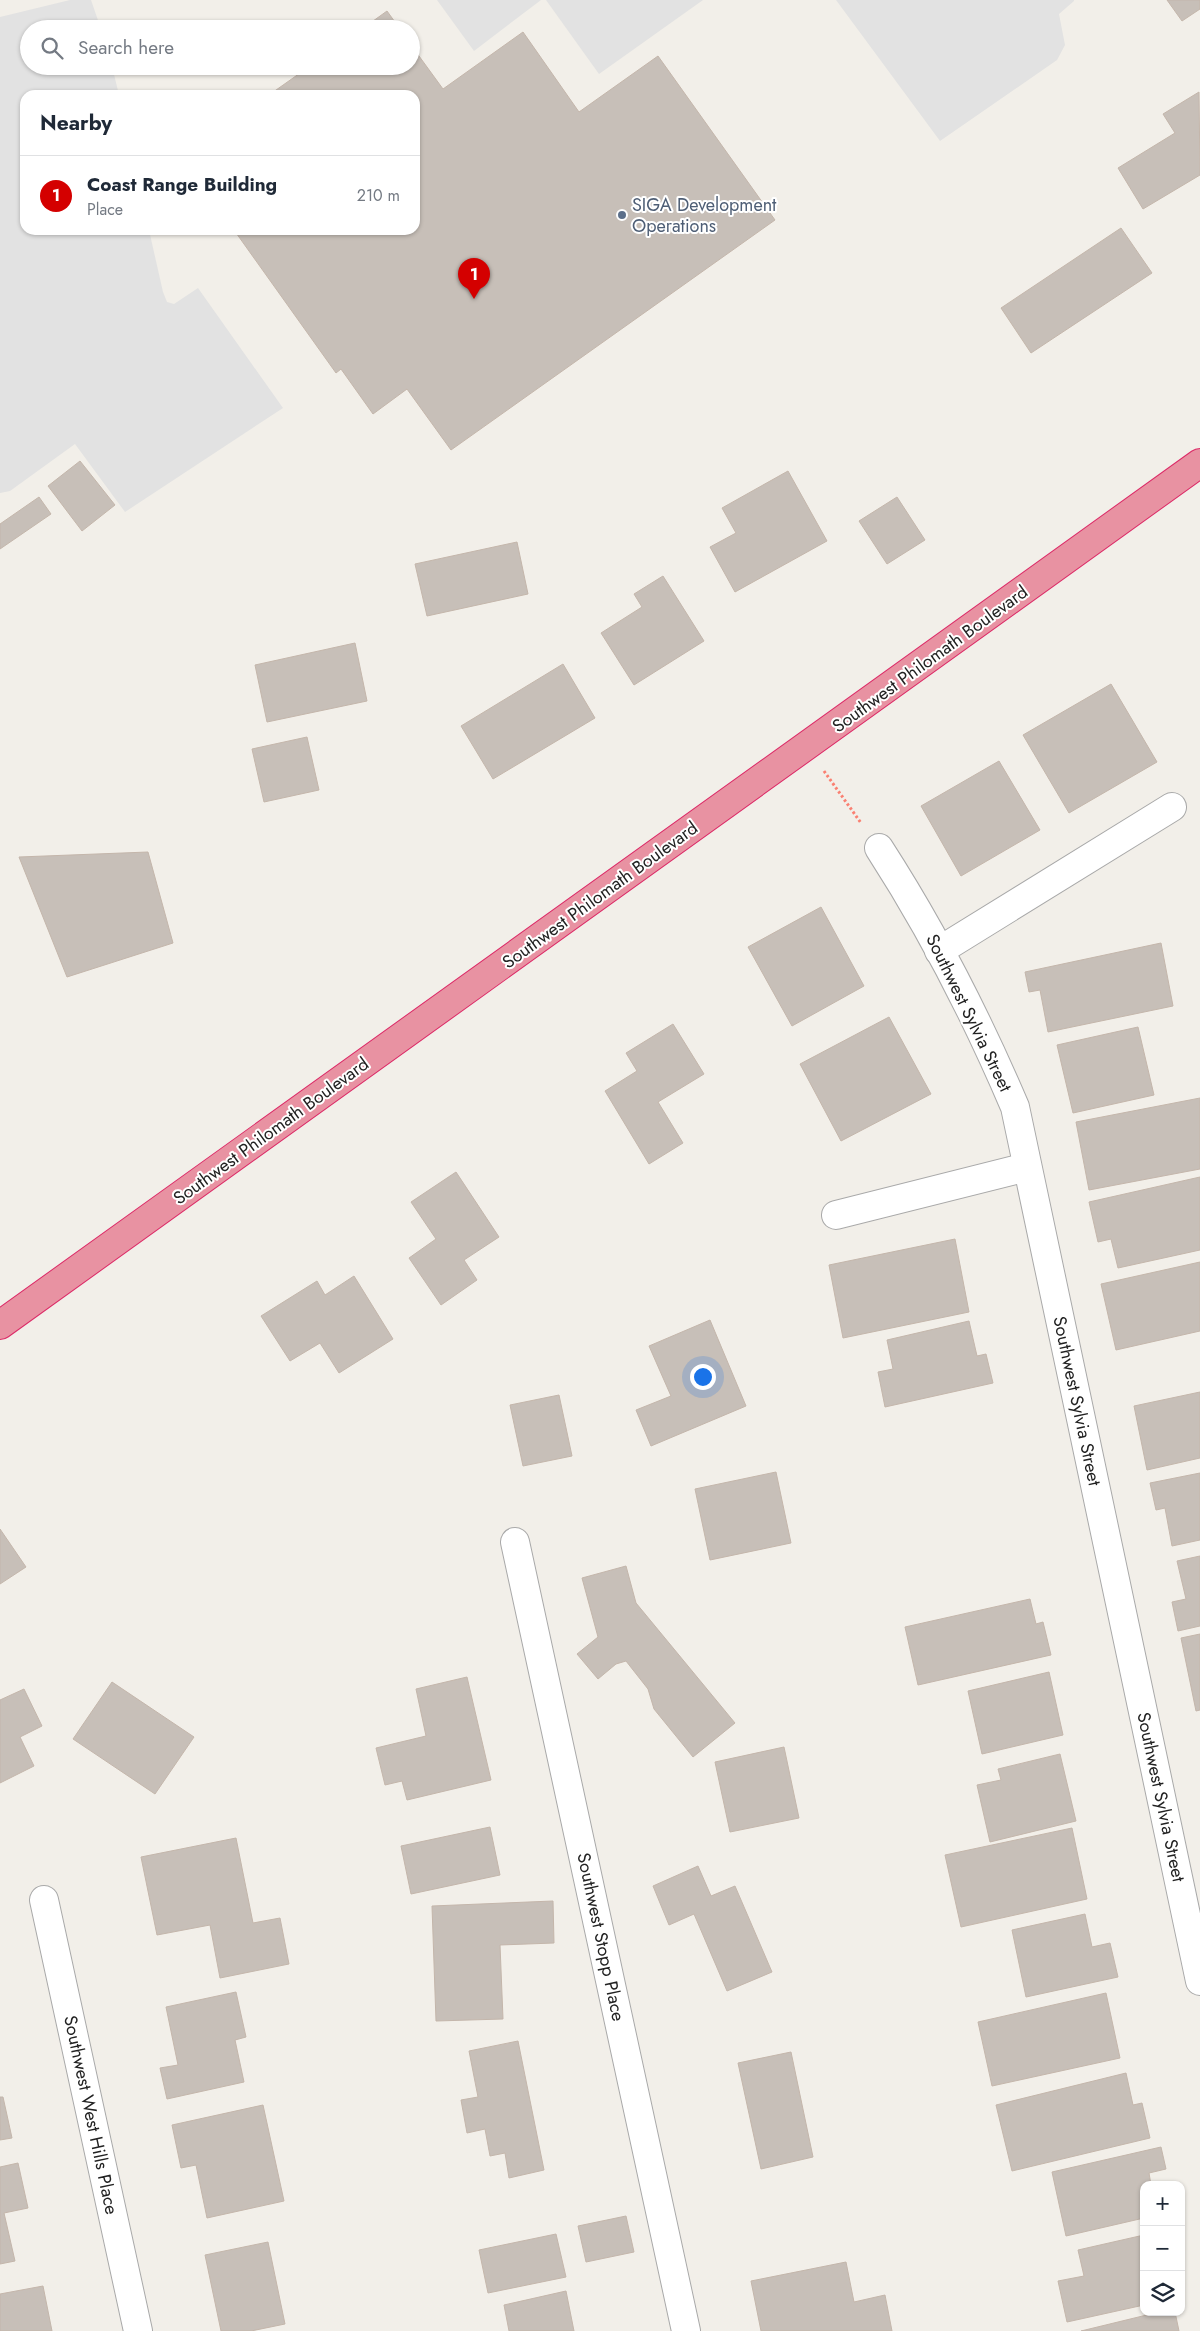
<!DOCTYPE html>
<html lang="en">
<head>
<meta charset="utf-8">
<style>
  :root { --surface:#fff; --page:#f6f6f7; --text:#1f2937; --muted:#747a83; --line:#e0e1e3; --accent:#d40000 }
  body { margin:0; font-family:Jost,sans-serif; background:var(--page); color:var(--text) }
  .controls { position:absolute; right:15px; bottom:15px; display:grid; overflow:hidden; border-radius:10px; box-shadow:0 1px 4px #0004 }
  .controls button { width:45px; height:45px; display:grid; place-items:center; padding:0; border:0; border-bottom:1px solid var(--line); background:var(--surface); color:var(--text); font:25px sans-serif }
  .you { position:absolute; left:702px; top:1376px; width:18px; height:18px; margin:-12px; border:4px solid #fff; border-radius:50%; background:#1a73e8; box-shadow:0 0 0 8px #1a73e833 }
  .badge { display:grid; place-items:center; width:32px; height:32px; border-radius:50%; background:var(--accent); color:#fff; font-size:16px; font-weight:700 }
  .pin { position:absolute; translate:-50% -41px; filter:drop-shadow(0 1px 2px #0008) }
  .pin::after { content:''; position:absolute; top:26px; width:18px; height:15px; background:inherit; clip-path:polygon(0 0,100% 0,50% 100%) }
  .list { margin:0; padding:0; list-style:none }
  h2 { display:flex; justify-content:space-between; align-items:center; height:65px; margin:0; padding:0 20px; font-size:21px }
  h2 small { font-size:16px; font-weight:400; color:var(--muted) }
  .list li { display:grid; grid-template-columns:32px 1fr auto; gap:15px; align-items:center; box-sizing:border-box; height:80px; padding:0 20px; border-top:1px solid var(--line) }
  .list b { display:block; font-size:19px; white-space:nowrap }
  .list p { margin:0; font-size:16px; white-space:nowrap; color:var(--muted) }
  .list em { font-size:16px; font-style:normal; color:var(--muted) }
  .icon { flex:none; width:28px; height:28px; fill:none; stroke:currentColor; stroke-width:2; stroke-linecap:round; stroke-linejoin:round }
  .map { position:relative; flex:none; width:1200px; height:2331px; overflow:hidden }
  .search { position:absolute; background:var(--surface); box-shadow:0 1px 4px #0004; left:20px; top:20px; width:400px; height:55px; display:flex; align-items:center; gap:12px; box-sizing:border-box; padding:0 18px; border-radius:28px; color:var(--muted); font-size:19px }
  .panel { position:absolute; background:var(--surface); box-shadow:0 1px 4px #0004; left:20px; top:90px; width:400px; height:145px; border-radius:15px }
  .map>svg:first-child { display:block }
  .parking { fill:#e2e2e2 }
  .building { fill:#c7bfb8; stroke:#c4b6ab }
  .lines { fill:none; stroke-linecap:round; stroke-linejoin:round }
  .minor-casing { stroke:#a9a9a9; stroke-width:30 }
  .highway-casing { stroke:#dc2a67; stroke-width:30 }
  .path { stroke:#fa8072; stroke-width:3; stroke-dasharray:2.5 2.5; stroke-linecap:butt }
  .minor { stroke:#fff; stroke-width:28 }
  .highway { stroke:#e892a2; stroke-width:28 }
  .service-dot { fill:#5c6f8a; stroke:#fff; stroke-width:2 }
  .labels { text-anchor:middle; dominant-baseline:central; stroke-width:4; stroke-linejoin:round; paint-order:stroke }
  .service-label { font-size:18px; fill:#4e5e75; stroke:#fff; text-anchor:start }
  .street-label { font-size:18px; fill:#222; stroke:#fff }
</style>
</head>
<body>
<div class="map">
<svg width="1200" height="2331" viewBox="0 0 1200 2331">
  <rect width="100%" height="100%" fill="#f2efe9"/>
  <!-- parking -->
  <g class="parking">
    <path d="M70 0H91L101 29H29V66H112L119 95H25V230H149L163 292 167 302 174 304 198 288 283 408 125 512 75 444 10 491 0 493V17Z"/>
    <path d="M437 0H541L474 51Z"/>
    <path d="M546 0H703L599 74Z"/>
    <path d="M836 0H1074V1L1059 14 1065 45 1057 60 940 141Z"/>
  </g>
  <!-- building -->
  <g class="building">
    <path d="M1167 0H1200V9L1182 21Z"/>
    <path d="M387 11 400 29H362Z"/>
    <path d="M523 32 579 112 658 56 775 220 451 450 407 389 373 414 341 369 336 373 234 230H415V95H269L310 66H411V45L443 89Z"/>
    <path d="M1199 92 1200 175 1143 209 1118 168 1175 133 1163 114Z"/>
    <path d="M1121 228 1152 273 1031 353 1001 308Z"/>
    <path d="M80 461 115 505 82 531 48 486Z"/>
    <path d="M788 471 827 541 735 592 710 547 736 533 722 508Z"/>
    <path d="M39 497 51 514 0 549V524Z"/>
    <path d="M897 497 925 540 887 564 859 521Z"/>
    <path d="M517 542 528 594 427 616 415 564Z"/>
    <path d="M663 576 704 641 634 685 601 633 642 607 634 594Z"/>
    <path d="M355 643 367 701 267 722 255 665Z"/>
    <path d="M563 664 595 718 493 779 461 726Z"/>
    <path d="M1111 684 1157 762 1069 813 1023 735Z"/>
    <path d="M307 737 319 790 264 802 252 749Z"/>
    <path d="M999 761 1040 830 961 876 921 806Z"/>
    <path d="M148 852 173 943 67 977 19 857Z"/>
    <path d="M821 907 864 986 792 1026 748 947Z"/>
    <path d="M1161 943 1173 1006 1048 1032 1040 990 1029 992 1025 972Z"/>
    <path d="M889 1017 931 1094 841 1141 800 1064Z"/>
    <path d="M673 1024 704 1074 658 1102 683 1143 649 1164 605 1091 637 1071 626 1053Z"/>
    <path d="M1138 1027 1154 1095 1073 1113 1057 1045Z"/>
    <path d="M1200 1098V1169L1089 1190 1076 1122Z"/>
    <path d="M456 1172 499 1237 464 1260 477 1280 441 1305 409 1258 436 1239 411 1202Z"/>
    <path d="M1200 1177V1250L1118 1268 1111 1239 1098 1242 1089 1202Z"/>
    <path d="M955 1239 969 1312 843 1338 829 1265Z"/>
    <path d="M1200 1262V1331L1116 1350 1101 1284Z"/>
    <path d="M354 1276 393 1339 339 1373 320 1343 290 1361 261 1316 317 1281 325 1295Z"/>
    <path d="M710 1320 746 1406 651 1446 636 1410 671 1396 649 1346Z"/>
    <path d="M969 1321 977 1356 986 1354 993 1383 885 1407 878 1372 893 1369 887 1340Z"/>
    <path d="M1200 1392V1458L1147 1470 1134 1406Z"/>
    <path d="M559 1395 572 1456 523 1466 510 1405Z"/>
    <path d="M776 1472 791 1543 710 1560 695 1489Z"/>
    <path d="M1200 1473V1540L1172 1546 1165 1508 1156 1510 1150 1483Z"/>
    <path d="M0 1529 26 1567 0 1584Z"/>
    <path d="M1200 1556V1626L1178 1631 1172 1602 1186 1599 1177 1561Z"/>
    <path d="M626 1566 636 1603 735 1723 693 1757 654 1709 648 1689 626 1661 616 1664 598 1679 577 1654 598 1637 582 1578Z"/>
    <path d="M1030 1599 1036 1624 1043 1622 1051 1655 918 1685 905 1627Z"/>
    <path d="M1200 1634V1710L1196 1711 1181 1638Z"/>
    <path d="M1049 1672 1063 1735 982 1754 968 1691Z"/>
    <path d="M467 1677 491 1780 407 1800 402 1781 385 1785 376 1748 426 1736 416 1689Z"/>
    <path d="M112 1682 194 1737 155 1794 73 1739Z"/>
    <path d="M24 1689 42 1726 20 1737 34 1766 0 1783V1700Z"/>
    <path d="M784 1747 799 1818 730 1832 715 1762Z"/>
    <path d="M1060 1754 1076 1821 990 1842 977 1785 1001 1780 998 1769Z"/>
    <path d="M490 1827 500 1875 411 1894 401 1846Z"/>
    <path d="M1072 1828 1087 1899 961 1927 945 1855Z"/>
    <path d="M236 1838 253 1923 280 1918 289 1964 220 1978 210 1925 157 1935 141 1857Z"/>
    <path d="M698 1866 711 1896 735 1886 772 1972 727 1991 694 1914 669 1925 653 1886Z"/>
    <path d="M553 1901 554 1943 500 1945 503 2019 436 2021 432 1906Z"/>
    <path d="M1085 1914 1092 1947 1110 1943 1118 1977 1026 1997 1012 1930Z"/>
    <path d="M236 1992 246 2037 235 2040 244 2082 167 2099 160 2068 178 2065 166 2007Z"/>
    <path d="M1106 1993 1120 2058 992 2086 978 2022Z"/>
    <path d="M518 2041 544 2170 509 2178 505 2153 490 2156 485 2129 467 2133 461 2100 478 2097 469 2051Z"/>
    <path d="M791 2052 813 2157 761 2169 738 2063Z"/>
    <path d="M1126 2073 1133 2105 1142 2103 1150 2138 1012 2171 996 2105Z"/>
    <path d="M0 2097H3L12 2138 0 2140Z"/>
    <path d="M263 2105 284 2201 207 2218 196 2165 181 2168 172 2125Z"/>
    <path d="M1161 2147 1166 2169 1149 2173 1151 2185H1144V2218L1066 2236 1052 2172Z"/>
    <path d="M18 2163 28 2208 4 2213 15 2261 0 2264V2167Z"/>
    <path d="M626 2216 634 2252 586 2262 578 2226Z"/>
    <path d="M556 2234 566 2277 488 2293 479 2250Z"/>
    <path d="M1144 2235V2305L1067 2322 1058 2281 1084 2276 1078 2250Z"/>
    <path d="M268 2242 285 2324 251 2331H221L205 2255Z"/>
    <path d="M846 2262 854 2302 885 2295 892 2331H761L751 2281Z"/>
    <path d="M43 2286 52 2331H0V2294Z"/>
    <path d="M566 2291 574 2331H509L504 2305Z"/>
    <path d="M1159 2312H1175L1179 2331H1081Z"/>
  </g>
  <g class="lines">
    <defs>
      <g id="minor">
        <path d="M879 848C932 930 977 1018 1015 1107L1200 1981"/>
        <path d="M939 951 1172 807"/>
        <path d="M836 1215 1027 1167"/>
        <path d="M515 1542 686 2331"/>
        <path d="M44 1900 138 2331"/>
      </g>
      <path id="highway" d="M0 1325 1200 463"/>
    </defs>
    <!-- minor casing -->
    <use href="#minor" class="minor-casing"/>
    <!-- highway casing -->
    <use href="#highway" class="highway-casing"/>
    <!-- path -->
    <path class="path" d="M824 771 861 823"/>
    <!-- minor -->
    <use href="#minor" class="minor"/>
    <!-- highway -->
    <use href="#highway" class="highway"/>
  </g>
  <!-- markers -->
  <circle class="service-dot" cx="622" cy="215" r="5"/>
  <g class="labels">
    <!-- service labels -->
    <g class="service-label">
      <text x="632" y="205">SIGA Development<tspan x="632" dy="21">Operations</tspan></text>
    </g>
    <!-- street labels -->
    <g class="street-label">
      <text transform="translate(930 659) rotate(-36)">Southwest Philomath Boulevard</text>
      <text transform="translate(600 895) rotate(-36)">Southwest Philomath Boulevard</text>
      <text transform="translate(969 1013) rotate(64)">Southwest Sylvia Street</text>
      <text transform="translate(271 1131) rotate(-36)">Southwest Philomath Boulevard</text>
      <text transform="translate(1077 1401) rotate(78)">Southwest Sylvia Street</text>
      <text transform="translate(1161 1797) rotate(78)">Southwest Sylvia Street</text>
      <text transform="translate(601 1937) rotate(78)">Southwest Stopp Place</text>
      <text transform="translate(91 2115) rotate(78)">Southwest West Hills Place</text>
    </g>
  </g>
</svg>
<div class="controls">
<button>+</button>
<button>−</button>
<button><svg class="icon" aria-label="layers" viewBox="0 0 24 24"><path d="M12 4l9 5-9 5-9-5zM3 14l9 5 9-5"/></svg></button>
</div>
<div class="you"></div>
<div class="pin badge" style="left:474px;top:299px">1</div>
<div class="search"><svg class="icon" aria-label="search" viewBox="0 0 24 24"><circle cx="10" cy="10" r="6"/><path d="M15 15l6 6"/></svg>Search here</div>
<section class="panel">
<h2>Nearby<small></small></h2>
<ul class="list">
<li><span class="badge">1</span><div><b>Coast Range Building</b><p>Place</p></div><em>210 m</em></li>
</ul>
</section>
</div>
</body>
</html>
